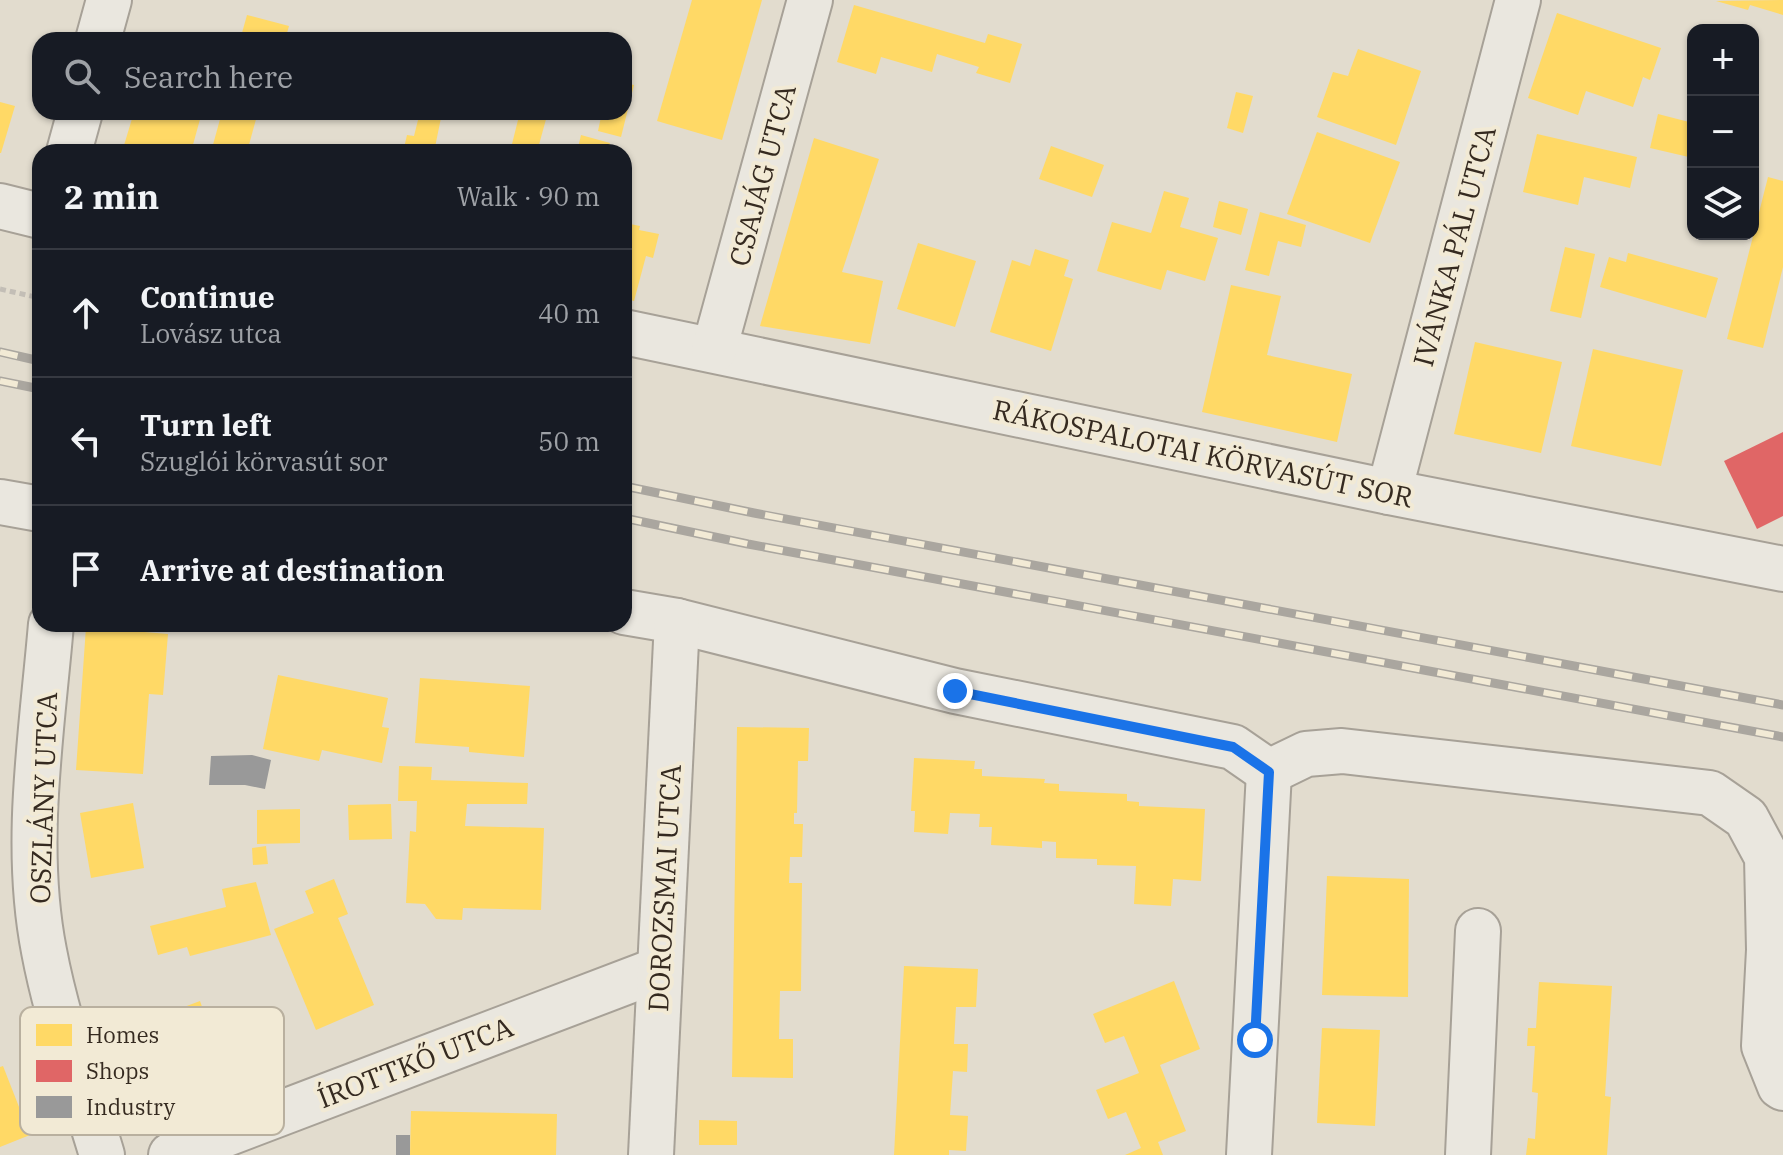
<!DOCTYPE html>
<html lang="en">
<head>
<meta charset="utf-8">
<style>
  :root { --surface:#171b24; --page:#242831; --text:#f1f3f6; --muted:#9ea1a6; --line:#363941 }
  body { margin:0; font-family:"IBM Plex Serif",serif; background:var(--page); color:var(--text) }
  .controls { position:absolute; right:24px; top:24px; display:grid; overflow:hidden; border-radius:16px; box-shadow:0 2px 6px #0004 }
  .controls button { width:72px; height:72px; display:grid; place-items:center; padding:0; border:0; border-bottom:2px solid var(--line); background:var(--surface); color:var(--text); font:40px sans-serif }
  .stop { position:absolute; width:24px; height:24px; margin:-18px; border:6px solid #1a73e8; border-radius:50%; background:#fff }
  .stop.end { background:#1a73e8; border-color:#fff; box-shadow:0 2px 8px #0008 }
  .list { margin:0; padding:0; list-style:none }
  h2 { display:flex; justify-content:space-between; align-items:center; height:104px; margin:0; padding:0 32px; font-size:34px }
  h2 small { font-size:26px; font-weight:400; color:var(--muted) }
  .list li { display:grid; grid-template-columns:52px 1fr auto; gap:24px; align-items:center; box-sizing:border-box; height:128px; padding:0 32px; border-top:2px solid var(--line) }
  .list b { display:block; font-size:30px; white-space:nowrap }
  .list p { margin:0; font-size:26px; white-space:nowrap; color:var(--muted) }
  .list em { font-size:26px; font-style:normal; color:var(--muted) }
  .icon { flex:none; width:44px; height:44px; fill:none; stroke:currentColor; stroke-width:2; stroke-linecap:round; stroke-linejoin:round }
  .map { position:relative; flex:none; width:1783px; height:1155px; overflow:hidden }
  .search { position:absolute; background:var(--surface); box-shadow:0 2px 6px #0004; left:32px; top:32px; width:600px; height:88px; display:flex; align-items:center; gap:20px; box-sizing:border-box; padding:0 28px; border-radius:24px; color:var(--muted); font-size:30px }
  .panel { position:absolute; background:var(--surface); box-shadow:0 2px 6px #0004; left:32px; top:144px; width:600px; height:488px; border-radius:24px }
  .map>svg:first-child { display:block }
  .homes { fill:#ffd966 }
  .shops { fill:#e06666 }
  .industry { fill:#999 }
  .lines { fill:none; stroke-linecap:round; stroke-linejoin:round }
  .minor-casing { stroke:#a7a197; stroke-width:48 }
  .path { stroke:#c3beb6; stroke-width:5; stroke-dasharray:6 4; stroke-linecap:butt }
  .minor { stroke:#eae7df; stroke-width:44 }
  .rail-casing { stroke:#aaa69f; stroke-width:9 }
  .rail { stroke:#f2ead5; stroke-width:6; stroke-dasharray:18; stroke-linecap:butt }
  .route { stroke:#1a73e8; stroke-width:10 }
  .labels { text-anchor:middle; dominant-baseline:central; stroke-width:8; stroke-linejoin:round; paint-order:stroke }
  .street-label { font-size:28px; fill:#352a20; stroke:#f2ead5 }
  .key { fill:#f2ead5; stroke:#b9b09f; stroke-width:2 }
  .key-label { font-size:22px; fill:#352a20 }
</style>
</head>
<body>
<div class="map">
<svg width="1783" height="1155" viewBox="0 0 1783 1155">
  <rect width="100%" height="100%" fill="#e2dcce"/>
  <!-- homes -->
  <g class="homes">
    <path d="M692 0H762L722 140 657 121Z"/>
    <path d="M1783 0V15L1750 5 1748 10 1716 1Z"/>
    <path d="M854 5 985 43 988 34 1022 44 1010 83 976 73 979 67 937 54 932 72 881 57 876 74 837 62Z"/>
    <path d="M1557 13 1661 48 1650 80 1643 77 1633 107 1586 91 1578 115 1528 98Z"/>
    <path d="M247 15 289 26 285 40H240Z"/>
    <path d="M1358 49 1421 71 1396 145 1317 117 1333 72 1348 76Z"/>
    <path d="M624 83 634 85 621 137 598 131 602 112H624Z"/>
    <path d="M1236 92 1253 96 1243 133 1227 128Z"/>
    <path d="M0 102 15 106 1 153H0Z"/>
    <path d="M134 112H202L191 152H122Z"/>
    <path d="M222 112H258L247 152H211Z"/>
    <path d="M420 112 442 113 434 152H403L407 135 414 136Z"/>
    <path d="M520 112H548L537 152H510Z"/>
    <path d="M1658 114 1693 123V158L1650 148Z"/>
    <path d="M1317 132 1400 162 1370 243 1287 214Z"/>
    <path d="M1537 134 1637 157 1630 188 1584 177 1578 205 1523 192Z"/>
    <path d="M581 135 610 143 607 152H577Z"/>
    <path d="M814 138 879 159 842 272 883 281 870 344 760 326Z"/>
    <path d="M1051 146 1104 165 1092 197 1039 179Z"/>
    <path d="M1768 177 1783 181V267L1763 348 1727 339Z"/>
    <path d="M1164 191 1189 198 1180 227 1218 238 1205 281 1167 270 1161 290 1097 271 1112 222 1151 233Z"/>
    <path d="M1219 201 1248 209 1241 235 1213 227Z"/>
    <path d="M1260 212 1306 225 1301 247 1278 241 1269 276 1245 270Z"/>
    <path d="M630 224 640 226 639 230 659 234 653 258 646 256 634 301 624 298V238Z"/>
    <path d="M918 243 976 261 955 327 897 309Z"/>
    <path d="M1565 247 1595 254 1581 318 1550 311Z"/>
    <path d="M1035 249 1069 260 1064 276 1073 279 1051 351 990 332 1012 260 1030 266Z"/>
    <path d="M1628 253 1718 278 1706 318 1600 287 1609 257 1626 262Z"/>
    <path d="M1231 285 1281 296 1267 355 1352 374 1337 442 1202 412Z"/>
    <path d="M1475 342 1562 362 1541 453 1454 434Z"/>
    <path d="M1593 349 1683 370 1661 466 1571 446Z"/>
    <path d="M86 627 168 634 163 695 149 694 143 774 76 770Z"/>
    <path d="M278 675 388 698 382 727 389 728 382 763 322 750 319 761 263 749Z"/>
    <path d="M420 678 530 686 524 757 469 752V747L415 743Z"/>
    <path d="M737 727 809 728 808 761H798L797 813H794V824H803L802 857H790L789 883H802L801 991H780L779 1039H793V1078L732 1077Z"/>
    <path d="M914 758 975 761 974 769H982V776L1045 779 1044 783 1059 784V791L1127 794V801L1139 802V806L1205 809 1201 881 1173 879 1171 906 1134 904 1136 866 1097 865V859L1056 858V842L1042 841V848L991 845 992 827H979L980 814 950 813 948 834 914 832 915 811H911Z"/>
    <path d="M399 766 432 767 431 780 528 783 527 804H467L465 826 544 828 541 910 463 908 462 920 436 919 425 904 406 903 410 831 416 832 417 801H398Z"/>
    <path d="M133 803 144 868 91 878 80 813Z"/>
    <path d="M391 804 392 839 349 840 348 805Z"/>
    <path d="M300 809V843L257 844V810Z"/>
    <path d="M266 846 268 864 253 865 252 848Z"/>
    <path d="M1327 876 1409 879 1408 997 1322 995Z"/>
    <path d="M334 879 348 914 338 918 374 1005 316 1030 274 929 314 913 305 891Z"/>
    <path d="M256 882 271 935 190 956 187 947 158 955 150 926 226 907 222 889Z"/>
    <path d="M904 966 978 969 976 1007H956L954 1044H968L967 1072 953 1071 950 1115 968 1116 966 1151 949 1150V1155H894Z"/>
    <path d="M1174 981 1200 1049 1160 1065 1186 1131 1158 1142 1163 1155H1125L1141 1148 1126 1112 1108 1119 1096 1090 1139 1073 1124 1036 1105 1043 1093 1014Z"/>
    <path d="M1539 982 1612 986 1605 1096 1611 1097 1607 1155H1526L1528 1138 1535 1139 1538 1093 1532 1092 1535 1046H1527L1528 1028H1536Z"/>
    <path d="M200 1001 221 1061 144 1094 133 1068 120 1074 109 1049 147 1033 144 1022Z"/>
    <path d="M1322 1028 1380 1030 1375 1126 1317 1123Z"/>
    <path d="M3 1066 30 1135 0 1147V1067Z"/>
    <path d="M411 1111 557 1114 556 1155H410Z"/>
    <path d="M699 1120 737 1121V1145H699Z"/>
  </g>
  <!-- shops -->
  <path class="shops" d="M1783 432V516L1757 529 1724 461Z"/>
  <!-- industry -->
  <g class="industry">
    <path d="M252 755 271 760 265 789 245 785H209L211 756Z"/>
    <rect x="396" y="1135" width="14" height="20"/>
  </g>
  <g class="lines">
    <defs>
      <g id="minor">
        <path d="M98 40 109 0"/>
        <path d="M69 152 80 112"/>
        <path d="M0 206 40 216"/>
        <path d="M624 332 1389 492 1783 569"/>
        <path d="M714 350 810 0"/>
        <path d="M1389 492 1518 0"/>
        <path d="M0 502 40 509"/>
        <path d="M624 612 677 621 955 691 1233 747 1269 772"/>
        <path d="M51 624C42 731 23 844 44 951 57 1020 82 1088 102 1155"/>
        <path d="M1269 772 1306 754 1342 751 1710 793 1746 818 1767 857 1769 950 1764 1046 1780 1086 1783 1088"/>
        <path d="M171 1155 660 969"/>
        <path d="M651 1155 677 621"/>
        <path d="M1249 1155 1269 772"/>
        <path d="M1468 1155 1478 931"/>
      </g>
    </defs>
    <!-- minor casing -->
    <use href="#minor" class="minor-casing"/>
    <!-- path -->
    <path class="path" d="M0 289 40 298"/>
    <!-- minor -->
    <use href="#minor" class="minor"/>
    <defs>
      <g id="rail">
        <path d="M0 352 40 361"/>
        <path d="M0 381 40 389"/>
        <path d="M624 486 754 513 1783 705"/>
        <path d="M624 518 748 544 1783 737"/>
      </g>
    </defs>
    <!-- rail casing -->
    <use href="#rail" class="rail-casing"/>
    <!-- rail -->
    <use href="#rail" class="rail"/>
  </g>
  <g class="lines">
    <!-- route -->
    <path class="route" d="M955 691 1233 747 1269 772 1255 1040"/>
  </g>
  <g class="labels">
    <!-- street labels -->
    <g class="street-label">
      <text transform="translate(762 175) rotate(-75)">CSAJÁG UTCA</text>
      <text transform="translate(1454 246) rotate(-75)">IVÁNKA PÁL UTCA</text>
      <text transform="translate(1203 453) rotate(12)">RÁKOSPALOTAI KÖRVASÚT SOR</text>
      <text transform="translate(43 798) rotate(-88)">OSZLÁNY UTCA</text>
      <text transform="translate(664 888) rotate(-87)">DOROZSMAI UTCA</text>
      <text transform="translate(415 1062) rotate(-21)">ÍROTTKŐ UTCA</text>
    </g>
  </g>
  <!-- legend -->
  <rect x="20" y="1007" width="264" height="128" rx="12" class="key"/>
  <rect x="36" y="1024" width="36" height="22" fill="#ffd966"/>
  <rect x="36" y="1060" width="36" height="22" fill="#e06666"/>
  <rect x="36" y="1096" width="36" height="22" fill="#999"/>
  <g class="key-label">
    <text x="86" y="1043">Homes</text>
    <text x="86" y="1079">Shops</text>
    <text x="86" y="1115">Industry</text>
  </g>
</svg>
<div class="controls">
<button>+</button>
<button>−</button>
<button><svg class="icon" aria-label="layers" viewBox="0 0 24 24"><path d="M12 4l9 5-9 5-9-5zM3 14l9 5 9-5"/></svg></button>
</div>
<div class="stop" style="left:1255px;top:1040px"></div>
<div class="stop end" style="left:955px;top:691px"></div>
<div class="search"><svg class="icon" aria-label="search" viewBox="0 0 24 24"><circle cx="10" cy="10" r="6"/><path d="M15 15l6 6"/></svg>Search here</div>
<section class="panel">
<h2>2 min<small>Walk · 90 m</small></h2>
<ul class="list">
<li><svg class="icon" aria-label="ahead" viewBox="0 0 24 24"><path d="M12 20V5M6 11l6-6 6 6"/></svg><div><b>Continue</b><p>Lovász utca</p></div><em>40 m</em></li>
<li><svg class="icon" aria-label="left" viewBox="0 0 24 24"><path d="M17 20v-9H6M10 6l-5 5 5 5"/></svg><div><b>Turn left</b><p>Szuglói körvasút sor</p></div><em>50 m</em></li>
<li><svg class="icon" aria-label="arrive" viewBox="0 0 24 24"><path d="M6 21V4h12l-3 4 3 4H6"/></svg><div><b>Arrive at destination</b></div></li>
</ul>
</section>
</div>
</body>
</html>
